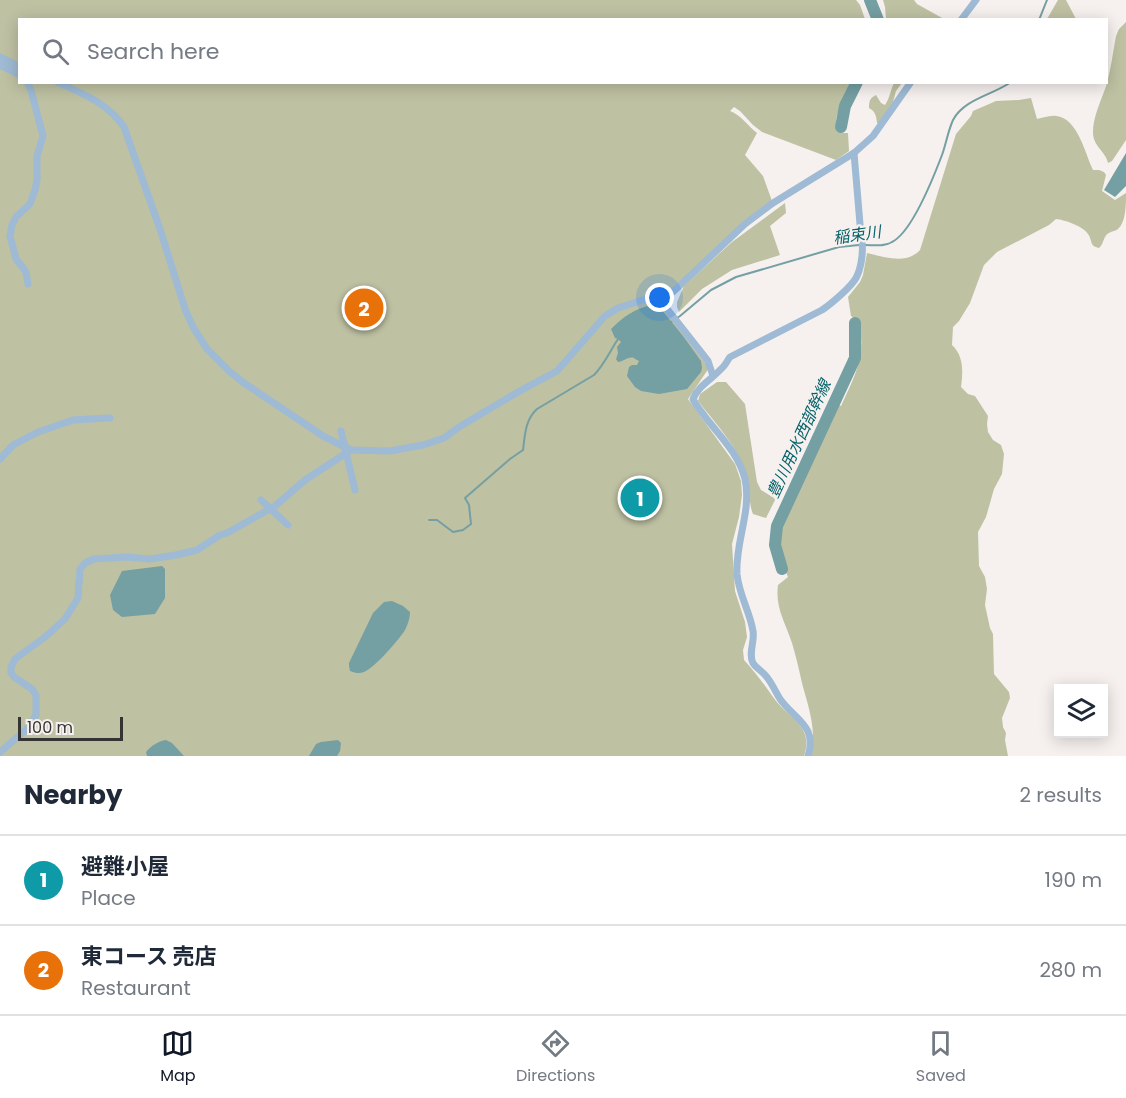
<!DOCTYPE html>
<html lang="en">
<head>
<meta charset="utf-8">
<style>
  :root { --surface:#fff; --page:#f2f2f3; --text:#1f2937; --muted:#747a83; --line:#e0e1e3; --accent:#111827 }
  body { margin:0; font-family:Poppins,"Noto Sans JP",sans-serif; background:var(--page); color:var(--text) }
  .controls { position:absolute; right:18px; bottom:18px; display:grid; overflow:hidden; border-radius:0px; box-shadow:0 3px 15px #0003 }
  .controls button { width:54px; height:54px; display:grid; place-items:center; padding:0; border:0; border-bottom:2px solid var(--line); background:var(--surface); color:var(--text); font:30px sans-serif }
  .scale { position:absolute; left:18px; bottom:15px; width:105px; box-sizing:border-box; padding-left:6px; border:3px solid #363433; border-top:0; font-size:16px; line-height:21px; white-space:nowrap; color:#363433; -webkit-text-stroke:4px #f6f1ef; paint-order:stroke }
  .you { position:absolute; left:660px; top:298px; width:21px; height:21px; margin:-15px; border:4px solid #fff; border-radius:50%; background:#1a73e8; box-shadow:0 0 0 9px #1a73e833 }
  .badge { display:grid; place-items:center; width:39px; height:39px; border-radius:50%; background:var(--accent); color:#fff; font-size:20px; font-weight:700 }
  .pin { position:absolute; translate:-50% -50%; border:3px solid #fff; box-shadow:0 2px 6px #0006 }
  .list { margin:0; padding:0; list-style:none }
  h2 { display:flex; justify-content:space-between; align-items:center; height:78px; margin:0; padding:0 24px; font-size:26px }
  h2 small { font-size:20px; font-weight:400; color:var(--muted) }
  .list li { display:grid; grid-template-columns:39px 1fr auto; gap:18px; align-items:center; box-sizing:border-box; height:90px; padding:0 24px; border-top:2px solid var(--line) }
  .list b { display:block; font-size:22px; white-space:nowrap }
  .list p { margin:0; font-size:20px; white-space:nowrap; color:var(--muted) }
  .list em { font-size:20px; font-style:normal; color:var(--muted) }
  .icon { flex:none; width:33px; height:33px; fill:none; stroke:currentColor; stroke-width:2; stroke-linecap:round; stroke-linejoin:round }
  .map { position:relative; flex:none; width:1126px; height:756px; overflow:hidden }
  .search { position:absolute; background:var(--surface); box-shadow:0 3px 15px #0003; left:18px; right:18px; top:18px; height:66px; display:flex; align-items:center; gap:15px; box-sizing:border-box; padding:0 21px; border-radius:0px; color:var(--muted); font-size:22px }
  .sheet { height:258px; background:var(--surface) }
  nav { display:flex; justify-content:space-around; align-items:center; box-sizing:border-box; height:84px; border-top:2px solid var(--line); background:var(--surface); font-size:16px; color:var(--muted) }
  nav a { display:grid; justify-items:center; gap:3px }
  nav .on { color:var(--accent) }
  .map>svg:first-child { display:block }
  .green { fill:#bec1a2 }
  .water { fill:#749fa3 }
  .lines { fill:none; stroke-linecap:round; stroke-linejoin:round }
  .stream { stroke:#749fa3; stroke-width:2 }
  .river { stroke:#749fa3; stroke-width:12 }
  .street { stroke:#9ebad4; stroke-width:7 }
  .street-bridge { stroke:#9ebad4; stroke-width:7 }
  .labels { text-anchor:middle; dominant-baseline:central; stroke-width:4.5; stroke-linejoin:round; paint-order:stroke }
  .water-label { font-size:16px; font-style:italic; fill:#06636b; stroke:#f6f1ef }
</style>
</head>
<body>
<div class="map">
<svg width="1126" height="756" viewBox="0 0 1126 756">
  <rect width="100%" height="100%" fill="#f6f1ef"/>
  <!-- green -->
  <g class="green">
    <path d="M0 0H856L860 5 865 19 20 20V82L850 83 837 115 836 121 838 124 840 133H848L849 151 836 160 762 132 753 125 740 111 734 107 730 111C741 115 748 126 757 133L745 155 763 176 772 201 671 290 659 295 661 306 709 368 688 399 735 464 741 481 742 495 739 517 732 544 735 591 745 622 747 637 743 650 744 660C757 674 765 686 776 701 791 720 814 727 804 756H0Z"/>
    <path d="M883 0H914L917 4 944 19H886L885 7Z"/>
    <path d="M1058 0H1066L1076 19H1047Z"/>
    <path d="M1126 22V140L1112 161 1108 163C1106 152 1094 147 1093 134 1092 118 1102 99 1107 83 1111 68 1113 52 1116 36L1119 29Z"/>
    <path d="M894 83H902L896 91 893 102 882 123H877C876 116 876 112 869 108 869 101 870 98 876 95L881 103 885 105C890 98 890 91 894 83Z"/>
    <path d="M1031 98 1037 119C1043 118 1050 115 1056 116 1078 118 1085 154 1093 170H1099L1104 172 1106 175 1102 191 1115 200 1126 193C1126 205 1126 222 1118 229 1116 231 1112 231 1109 233 1103 236 1104 244 1099 248 1089 246 1093 241 1088 234 1083 226 1065 220 1056 219L1049 225 997 252 984 265 970 303 959 321 953 327 952 345C964 356 963 372 961 387L968 394 975 396 988 416 987 424 988 432 993 440 1001 445 1004 454 1002 474 994 489 986 517 978 532 979 566 985 577 987 589 985 605 990 628 993 634 994 674 1009 692 1010 698 1002 718 1003 727 1006 733 1005 740 1008 756H810C818 732 808 706 802 683 799 670 796 656 792 643 785 621 775 608 778 585L788 577C780 558 775 542 780 522L836 404 841 406C851 384 863 363 861 337 861 328 859 321 851 316L848 297 860 282 863 275 867 253C885 257 906 265 920 250L956 134 971 116 973 111 996 101 1019 100Z"/>
    <path d="M785 203 786 213 770 226 780 255 732 270 702 289 679 312 677 307V302L684 286 732 242Z"/>
    <path d="M717 382H726L745 404 757 482 761 490 774 498 775 500 766 518 753 514C748 502 751 489 747 476 739 448 716 424 698 401L700 394Z"/>
  </g>
  <!-- water -->
  <g class="water">
    <path d="M1126 153V186L1115 197 1104 190Z"/>
    <path d="M652 305 661 309 683 336 701 361 702 368 701 372 687 389 659 394 641 391 635 387 627 376 629 367 632 365H637L639 361C637 360 635 359 634 358 628 356 623 362 618 362L616 359 618 353 617 347 621 342 618 339 615 338 611 329C622 318 635 308 652 305Z"/>
    <path d="M162 566 165 569V598L155 614 122 617 113 610 110 595 122 571Z"/>
    <path d="M392 601 403 606 410 612C410 618 408 624 405 630 398 641 375 667 364 672 359 674 355 673 350 671L349 666V663L373 613 384 602Z"/>
    <path d="M166 740 172 743 184 756H147L146 752C151 746 158 741 166 740Z"/>
    <path d="M338 740 341 743 340 751 337 756H309L316 744 321 742Z"/>
  </g>
  <g class="lines">
    <!-- stream -->
    <g class="stream">
      <path d="M1039 20 1047 0"/>
      <path d="M865 245C874 245 884 247 892 242 912 232 934 176 942 155 946 144 948 131 953 120 964 99 993 95 1011 82"/>
      <path d="M671 322 680 316 711 290 736 277 839 247 859 245"/>
      <path d="M429 520H437L453 532 463 530 471 524 469 505 465 498 510 459 523 450C525 435 525 420 537 409L594 375C604 365 610 351 618 339"/>
    </g>
    <!-- river -->
    <g class="river">
      <path d="M870 0 878 20"/>
      <path d="M841 127 845 106 857 82"/>
      <path d="M782 569 775 545 777 526 855 358V323"/>
    </g>
    <!-- street -->
    <g class="street">
      <path d="M961 20 976 0"/>
      <path d="M0 57 20 67"/>
      <path d="M0 65 20 75"/>
      <path d="M27 82 31 90 43 136 37 156V180L35 190 30 204 16 217 12 225 10 236 16 259 26 272 28 284"/>
      <path d="M57 82C83 94 108 103 124 127L160 229 185 309 193 327 207 349 229 371 244 383 323 436 351 450 390 451 423 445 444 438 459 427 518 392 557 371 605 316 618 308 646 299 653 298 660 300 708 361 713 376"/>
      <path d="M660 300 673 292 745 224 773 203 854 153 873 136 911 82"/>
      <path d="M0 459 13 445 38 432 73 420 110 418"/>
      <path d="M0 752 29 727 36 715V695L32 689 14 677 11 673V667L15 659 45 637 65 619 78 598 80 569 85 563 94 559 127 557 150 559 176 555 197 550 220 535 227 533 275 506 305 480 351 450"/>
      <path d="M808 756C818 726 794 719 780 699 775 691 772 683 766 676 762 671 756 668 753 663 748 654 755 641 753 631 750 612 739 595 737 574 735 542 752 511 745 479 739 455 721 437 706 418 702 412 696 406 693 399 698 386 712 379 721 369 725 366 727 361 730 357L822 310C831 304 851 287 856 278 862 267 864 247 861 236L854 153"/>
    </g>
    <!-- street-bridge -->
    <g class="street-bridge">
      <path d="M341 431 355 490"/>
      <path d="M261 500 288 525"/>
    </g>
  </g>
  <g class="labels">
    <!-- water labels -->
    <g class="water-label">
      <text transform="translate(857 235) rotate(-8)">稲束川</text>
      <text transform="translate(799 439) rotate(-65)">豊川用水西部幹線</text>
    </g>
  </g>
</svg>
<div class="controls">
<button><svg class="icon" aria-label="layers" viewBox="0 0 24 24"><path d="M12 4l9 5-9 5-9-5zM3 14l9 5 9-5"/></svg></button>
</div>
<div class="scale">100 m</div>
<div class="you"></div>
<div class="pin badge" style="left:640px;top:498px;background:#0f9aa8">1</div>
<div class="pin badge" style="left:364px;top:308px;background:#e8710a">2</div>
<div class="search"><svg class="icon" aria-label="search" viewBox="0 0 24 24"><circle cx="10" cy="10" r="6"/><path d="M15 15l6 6"/></svg>Search here</div>
</div>
<section class="sheet">
<h2>Nearby<small>2 results</small></h2>
<ul class="list">
<li><span class="badge" style="background:#0f9aa8">1</span><div><b>避難小屋</b><p>Place</p></div><em>190 m</em></li>
<li><span class="badge" style="background:#e8710a">2</span><div><b>東コース 売店</b><p>Restaurant</p></div><em>280 m</em></li>
</ul>
</section>
<nav>
<a class="on"><svg class="icon" aria-label="map" viewBox="0 0 24 24"><path d="M3 6l6-2 6 2 6-2v14l-6 2-6-2-6 2zM9 4v14M15 6v14"/></svg>Map</a>
<a><svg class="icon" aria-label="directions" viewBox="0 0 24 24"><path d="M12 3l9 9-9 9-9-9zM9 14v-3h6M13 9l2 2-2 2"/></svg>Directions</a>
<a><svg class="icon" aria-label="saved" viewBox="0 0 24 24"><path d="M7 4h10v16l-5-4-5 4z"/></svg>Saved</a>
</nav>
</body>
</html>
